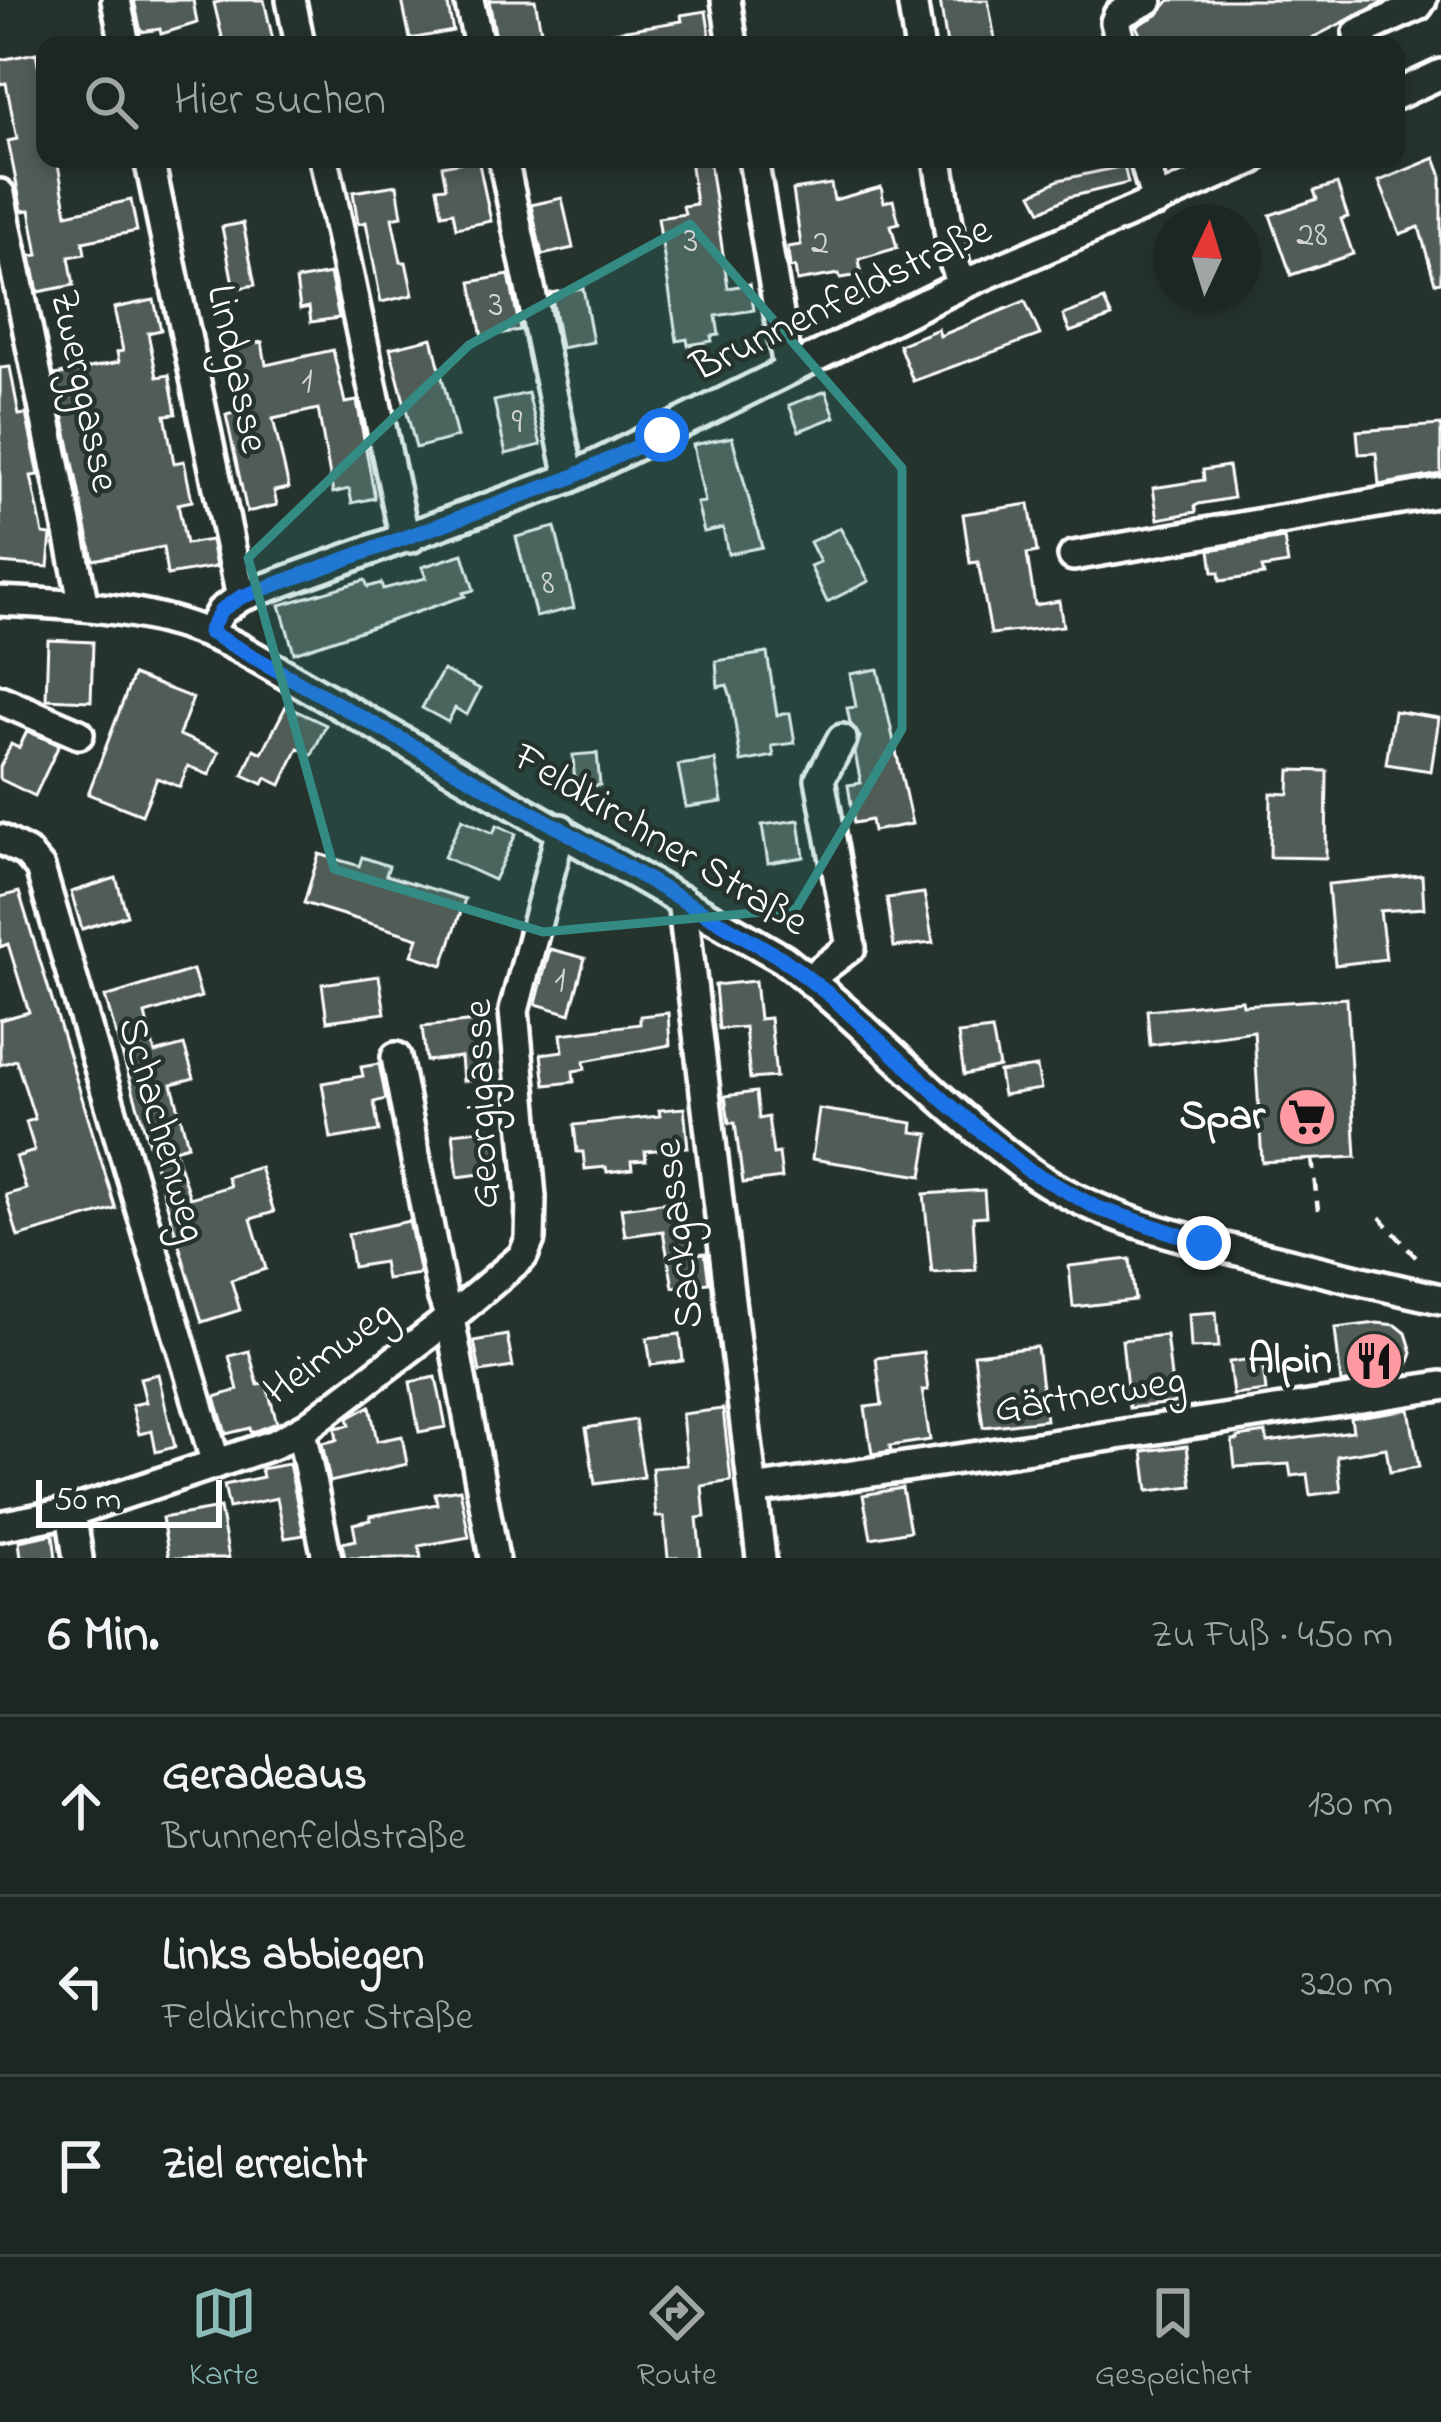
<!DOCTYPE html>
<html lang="de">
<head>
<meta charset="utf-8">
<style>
  :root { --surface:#1c2622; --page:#29322f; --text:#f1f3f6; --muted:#a0a5a5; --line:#3a4340; --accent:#8bbbb9 }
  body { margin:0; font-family:"Indie Flower",sans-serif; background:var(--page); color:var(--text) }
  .compass { position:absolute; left:1153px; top:204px; width:108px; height:108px; border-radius:50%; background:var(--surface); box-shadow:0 6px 18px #0003; rotate:4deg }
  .scale { position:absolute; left:36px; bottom:30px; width:186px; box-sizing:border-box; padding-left:12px; border:6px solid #fff; border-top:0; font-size:33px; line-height:42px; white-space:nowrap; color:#fff; -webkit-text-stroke:9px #26332d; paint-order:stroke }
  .stop { position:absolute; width:36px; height:36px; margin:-27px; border:9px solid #1a73e8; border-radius:50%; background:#fff }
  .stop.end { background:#1a73e8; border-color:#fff; box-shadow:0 3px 12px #0008 }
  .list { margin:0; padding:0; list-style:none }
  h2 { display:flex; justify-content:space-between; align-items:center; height:156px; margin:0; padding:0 48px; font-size:51px }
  h2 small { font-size:39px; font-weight:400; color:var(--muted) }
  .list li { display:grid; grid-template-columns:78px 1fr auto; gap:36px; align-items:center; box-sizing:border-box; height:180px; padding:0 48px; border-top:3px solid var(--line) }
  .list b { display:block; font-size:45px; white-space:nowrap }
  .list p { margin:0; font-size:39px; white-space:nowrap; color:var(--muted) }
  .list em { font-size:39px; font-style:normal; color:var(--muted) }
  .icon { flex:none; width:66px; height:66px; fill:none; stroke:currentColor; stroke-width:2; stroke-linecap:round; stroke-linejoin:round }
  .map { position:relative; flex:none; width:1441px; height:1558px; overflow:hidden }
  .search { position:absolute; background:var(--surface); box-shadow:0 6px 18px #0003; left:36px; right:36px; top:36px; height:132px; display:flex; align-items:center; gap:30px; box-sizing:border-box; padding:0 42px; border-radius:24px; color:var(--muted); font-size:45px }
  .sheet { height:696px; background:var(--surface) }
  nav { display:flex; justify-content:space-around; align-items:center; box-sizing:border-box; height:168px; border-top:3px solid var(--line); background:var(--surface); font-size:33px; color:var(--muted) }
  nav a { display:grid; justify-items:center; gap:6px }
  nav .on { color:var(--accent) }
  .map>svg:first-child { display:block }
  .building { fill:#515c57; stroke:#fff; stroke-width:3 }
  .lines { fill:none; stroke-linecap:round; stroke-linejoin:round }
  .minor-casing { stroke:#fff; stroke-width:36 }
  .path { stroke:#fff; stroke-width:4.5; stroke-dasharray:12 9; stroke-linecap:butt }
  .minor { stroke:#26332d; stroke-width:27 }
  .route { stroke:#1a73e8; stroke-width:15 }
  .marked { fill:#338b84; fill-opacity:0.2; stroke:#338b84; stroke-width:9; stroke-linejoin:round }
  .labels { text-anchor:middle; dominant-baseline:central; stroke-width:9; stroke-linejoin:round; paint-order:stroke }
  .number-label { font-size:36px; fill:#d4d6d5 }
  .street-label { font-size:42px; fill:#fff; stroke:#26332d }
  .poi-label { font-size:42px; font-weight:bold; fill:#fff; stroke:#26332d; text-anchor:end }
</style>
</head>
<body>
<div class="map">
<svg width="1441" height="1558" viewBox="0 0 1441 1558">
  <rect width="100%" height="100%" fill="#26332d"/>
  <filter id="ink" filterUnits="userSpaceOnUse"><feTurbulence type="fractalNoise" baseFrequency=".00833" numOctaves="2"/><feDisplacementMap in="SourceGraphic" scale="24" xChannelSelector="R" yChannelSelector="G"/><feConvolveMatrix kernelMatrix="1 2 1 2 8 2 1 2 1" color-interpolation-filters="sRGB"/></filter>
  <g filter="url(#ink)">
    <!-- building -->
    <g class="building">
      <path d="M134 0H193L197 23 161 34 160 29 141 32Z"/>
      <path d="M228 0H264L274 45H224L214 3Z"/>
      <path d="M402 0H447L453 31 410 39Z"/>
      <path d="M489 0H535L542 36 497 44Z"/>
      <path d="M940 0H988L996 45H947Z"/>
      <path d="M1170 0H1387L1298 45H1145L1136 26 1157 15Z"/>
      <path d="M706 11 711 43 602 45 601 34 682 21 681 15Z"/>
      <path d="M36 53 45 103V159H57L67 214 131 200 137 231 83 242 85 254 69 257 74 285 38 292 31 256 38 255 30 210 22 211 8 141 17 139 6 83 0 84V60Z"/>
      <path d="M1435 158 1441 174V282L1435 283 1419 227 1400 234 1379 181Z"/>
      <path d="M478 159 491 221 456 228 453 212 442 214 437 188 446 187 442 166Z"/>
      <path d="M690 159H709L728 288 750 284 754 310 716 316 719 335 711 336 712 341 688 345 687 339 677 341 658 218 685 214 683 206 696 204Z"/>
      <path d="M1124 166 1128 183 1069 197 1041 211 1032 194 1059 180Z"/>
      <path d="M831 184 834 200 881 187 884 202 893 200 899 223 891 225 897 248 859 259 861 275 840 278 839 274 797 281 795 267 790 268 788 247 801 245 793 190Z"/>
      <path d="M1337 184 1348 217 1341 219 1353 254 1291 275 1270 215 1317 199 1314 191Z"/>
      <path d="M397 185 402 216 392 218 401 262H406L413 295 381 302 366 222 358 224 353 192Z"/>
      <path d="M562 198 573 248 542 255 531 205Z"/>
      <path d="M243 223 255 285 234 289 222 227Z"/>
      <path d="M330 274 339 318 311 322 309 307 300 309 296 280Z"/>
      <path d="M509 275 520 330 482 337 471 282Z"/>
      <path d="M583 288 593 342 561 348 551 293Z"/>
      <path d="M154 300 161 330 148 333 157 377 169 375 176 414 165 415 174 463 184 461 192 501 178 504 186 544 211 540 216 567 167 575 163 547 93 560 55 375 119 362 117 352 123 351 114 308Z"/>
      <path d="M1104 300 1112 317 1070 332 1063 315Z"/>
      <path d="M1025 301 1040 335 913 381 899 345 938 329 940 336Z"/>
      <path d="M432 338 457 437 416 448 390 348Z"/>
      <path d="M262 342 266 365 333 350 345 403 357 401 375 498 352 503 349 489 333 493 318 409 273 419 289 488 274 491 277 505 247 512 226 415 246 410 234 347Z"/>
      <path d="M10 367 19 415 26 414 39 475 31 476 43 534 51 535 48 567 0 563V368Z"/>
      <path d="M826 391 835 417 799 431 789 405Z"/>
      <path d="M528 393 541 445 506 454 494 401Z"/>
      <path d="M1441 425V474L1379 485 1376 453 1359 454 1357 431Z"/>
      <path d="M732 437 762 547 728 554 723 528 704 532 697 503 705 502 693 445Z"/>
      <path d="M1228 466 1233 498 1199 504 1195 506 1196 512 1158 519 1153 488 1204 480 1203 470Z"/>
      <path d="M1029 504 1037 552 1027 554 1035 605 1059 601 1063 626 991 634 978 562 970 563 963 514Z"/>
      <path d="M555 527 574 608 536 617 516 537Z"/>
      <path d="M840 528 869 581 827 602 810 566 820 562 810 542Z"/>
      <path d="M1284 538 1288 564 1262 568 1264 575 1220 581 1219 572H1213L1210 550Z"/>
      <path d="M463 554 474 590 463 593 465 596 294 653 280 605 365 580 368 587 381 583 383 589 426 578 422 567Z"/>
      <path d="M48 640 93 642 91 701 46 699Z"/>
      <path d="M767 653 777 715 790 713 795 743 772 746 774 756 741 762 731 697 727 685 718 687 716 661Z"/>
      <path d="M878 669 912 824 873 831 871 820 854 823 848 785 861 783 855 753 860 737 850 723 847 708 856 707 850 674Z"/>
      <path d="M443 670 480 689 467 715 455 708 448 722 422 708Z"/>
      <path d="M133 675 193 698 179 735 219 752 209 775 188 766 180 787 157 778 142 815 88 794Z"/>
      <path d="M286 706 326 725 312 755 298 748 281 785 266 778 263 784 243 775 254 749 262 753Z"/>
      <path d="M1394 711 1439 718 1431 771 1386 764Z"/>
      <path d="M27 731 59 745 35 796 0 779V767L11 744 19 748Z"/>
      <path d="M597 753 600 785 575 788 573 755Z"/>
      <path d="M715 760 722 802 686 807 678 765Z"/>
      <path d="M1290 770 1327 771 1326 858 1270 857 1271 793 1289 794Z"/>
      <path d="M462 819 493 833 497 825 516 834 494 880 444 857Z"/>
      <path d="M799 820 804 857 768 863 762 825Z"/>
      <path d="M319 854 359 866 362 857 389 866 386 875 465 899 443 965 412 955 418 938 304 903Z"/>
      <path d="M1422 875 1424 908 1380 911 1386 959 1335 965 1328 884Z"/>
      <path d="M116 878 127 915 82 929 71 892Z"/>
      <path d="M19 892 116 1209 18 1237 6 1195 26 1189 16 1157 35 1151 26 1122 35 1119 16 1060 0 1065V1020L29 1012 8 944 0 947V897Z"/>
      <path d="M924 893 933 943 894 947 887 898Z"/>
      <path d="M550 949 585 958 570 1014 536 1004Z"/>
      <path d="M193 970 201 997 145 1014 155 1053 184 1045 194 1078 172 1084 188 1145 174 1149 190 1198 230 1186 227 1177 260 1167 274 1212 251 1219 266 1269 231 1280 240 1310 202 1322 105 997Z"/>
      <path d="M379 976 385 1013 327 1021 322 984Z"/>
      <path d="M755 981 759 1019 770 1018 776 1077 750 1079 745 1027 719 1029 715 985Z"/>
      <path d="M1347 998 1356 1157 1262 1162 1254 1031 1150 1045 1147 1010 1242 1000 1243 1005Z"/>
      <path d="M668 1013 670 1045 584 1061 585 1069 573 1071 574 1082 545 1085 541 1054 563 1051 561 1034 640 1024V1016Z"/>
      <path d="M484 1020 490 1078 463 1081 461 1057 426 1061 422 1027Z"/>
      <path d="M992 1030 999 1067 964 1075 958 1034Z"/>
      <path d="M379 1064 386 1099 374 1102 379 1131 331 1139 322 1083 363 1076 361 1067Z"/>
      <path d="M1037 1067 1041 1089 1003 1095 999 1072Z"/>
      <path d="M756 1092 759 1119 768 1117 773 1154 779 1153 782 1178 743 1183 735 1123H729L725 1096Z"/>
      <path d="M684 1108 688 1147 645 1151 646 1160 631 1161 632 1169 607 1172 606 1167 585 1169 583 1152H577L574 1125 660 1116 659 1110Z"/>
      <path d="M819 1109 913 1123 912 1132 929 1134 922 1176 812 1159Z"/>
      <path d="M497 1128 503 1171 458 1177 453 1133Z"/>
      <path d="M984 1190 986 1216 973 1217 976 1270 932 1273 924 1194Z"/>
      <path d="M685 1200 692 1254 705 1253 709 1283 673 1287 663 1231 625 1236 621 1208Z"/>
      <path d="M409 1221 420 1274 386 1279 383 1262 353 1267 348 1234Z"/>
      <path d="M1130 1259 1135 1300 1073 1307 1069 1266Z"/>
      <path d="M1216 1312 1219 1347 1191 1348 1189 1314Z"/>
      <path d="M1377 1323 1396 1325 1406 1333 1412 1352 1405 1372 1341 1383 1335 1328Z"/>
      <path d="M680 1334 683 1361 651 1365 647 1338Z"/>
      <path d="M507 1335 513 1367 480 1372 474 1341Z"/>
      <path d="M1166 1335 1174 1403 1129 1408 1122 1340Z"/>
      <path d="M1037 1347 1046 1420 983 1427 974 1354Z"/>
      <path d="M249 1351 258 1385 266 1383 277 1423 251 1433 250 1428 226 1434 215 1397 238 1390 229 1356Z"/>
      <path d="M923 1352 928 1390H922L930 1440 890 1446 891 1451 872 1454 865 1407 882 1405 876 1358Z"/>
      <path d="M1262 1358 1266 1391 1233 1395 1229 1362Z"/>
      <path d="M158 1374 175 1447 156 1452 152 1431 139 1434 132 1405 146 1402 140 1378Z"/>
      <path d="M436 1377 446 1427 419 1432 410 1382Z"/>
      <path d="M370 1406 377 1441 402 1436 407 1464 330 1482 322 1443 337 1440 335 1428 350 1425 348 1418Z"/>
      <path d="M723 1409 731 1481 702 1486 705 1517 697 1518 701 1558H668L664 1517H656L652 1468 687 1465 682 1414Z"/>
      <path d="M1409 1409 1419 1467 1390 1472 1386 1448 1337 1456 1341 1491 1310 1495 1307 1474 1291 1476 1289 1464 1235 1467 1232 1440H1238V1437L1266 1433 1267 1442 1353 1431 1351 1418Z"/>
      <path d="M635 1420 644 1477 595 1484 586 1428Z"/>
      <path d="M1187 1446 1192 1486 1148 1491 1143 1451Z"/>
      <path d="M289 1464 304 1535 285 1538 277 1498 229 1508 224 1485 263 1477 261 1469Z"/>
      <path d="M902 1488 910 1531 871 1538 863 1495Z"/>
      <path d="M460 1489 469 1537 419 1546 421 1558H345L342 1543 356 1540 353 1524 371 1520 370 1516 437 1504 435 1493Z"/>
      <path d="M220 1508 229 1558H169L162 1518Z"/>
      <path d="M53 1534 56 1558H21L19 1541Z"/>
    </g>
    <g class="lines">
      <defs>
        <g id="minor">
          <path d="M116 0 125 45"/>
          <path d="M291 0 300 45"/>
          <path d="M469 0 479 45"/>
          <path d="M726 0 733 45"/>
          <path d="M912 0 919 45"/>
          <path d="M1121 45 1115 22 1118 15 1148 0"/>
          <path d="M1364 45 1358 33 1418 6 1422 0"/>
          <path d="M1396 95 1441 74"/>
          <path d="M149 159 241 597"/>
          <path d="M324 159 402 525 411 538"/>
          <path d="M503 159 570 478"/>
          <path d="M753 159 788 368"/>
          <path d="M938 159 954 262 962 285"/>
          <path d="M1144 159 1156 202"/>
          <path d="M0 194 84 606"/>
          <path d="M1073 556 1441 492"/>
          <path d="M0 601C90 606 162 607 243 650L783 959C867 1024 939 1105 1025 1168 1097 1220 1188 1239 1272 1259 1328 1273 1384 1287 1441 1299"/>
          <path d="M209 632 221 611 241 597 570 478 962 285 1253 159"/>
          <path d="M0 700 79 734"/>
          <path d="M0 839 27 853 40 868 216 1464"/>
          <path d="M682 900 761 1558"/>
          <path d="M809 979 851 947 820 779 842 739"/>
          <path d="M301 1431 327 1558"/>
          <path d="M753 1490 1441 1386"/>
          <path d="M71 1512 78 1558"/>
          <path d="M0 1526 71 1512 275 1444 308 1426 450 1318 442 1295 396 1057"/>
          <path d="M494 1558 450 1318 523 1256 530 1239 531 1197 514 1011 561 829"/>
        </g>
      </defs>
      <!-- minor casing -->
      <use href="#minor" class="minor-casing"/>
      <!-- path -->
      <g class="path">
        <path d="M1312 1159 1318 1210"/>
        <path d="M1380 1217 1420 1262"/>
      </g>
      <!-- minor -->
      <use href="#minor" class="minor"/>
    </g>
  </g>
  <g class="lines" filter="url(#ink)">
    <!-- route -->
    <path class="route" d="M662 435 570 478 241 597 221 610 209 632 561 829 783 959 832 997 947 1103 1028 1170 1097 1208 1204 1243"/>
  </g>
  <!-- marked area -->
  <path class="marked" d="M690 224 902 468V729L796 909 543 932 334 869 248 558 469 345Z"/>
  <!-- icons -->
  <defs>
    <symbol id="supermarket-disc" viewBox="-11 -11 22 22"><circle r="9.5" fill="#ff9aa2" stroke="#26332d"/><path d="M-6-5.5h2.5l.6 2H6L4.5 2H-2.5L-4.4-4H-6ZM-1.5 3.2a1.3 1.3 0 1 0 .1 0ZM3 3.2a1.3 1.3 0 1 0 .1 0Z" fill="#111"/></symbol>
    <symbol id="restaurant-disc" viewBox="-11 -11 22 22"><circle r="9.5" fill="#ff9aa2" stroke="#26332d"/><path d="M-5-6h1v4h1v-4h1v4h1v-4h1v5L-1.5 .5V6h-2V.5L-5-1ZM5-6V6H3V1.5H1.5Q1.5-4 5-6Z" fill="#111"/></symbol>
  </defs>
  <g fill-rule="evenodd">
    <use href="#supermarket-disc" x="1274" y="1084" width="66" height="66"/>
    <use href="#restaurant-disc" x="1341" y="1328" width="66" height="66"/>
  </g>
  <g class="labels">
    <!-- number labels -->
    <g class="number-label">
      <text x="1312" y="236">28</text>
      <text x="691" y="242">3</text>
      <text x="820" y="244">2</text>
      <text x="496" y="306">3</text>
      <text x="307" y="382">1</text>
      <text x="517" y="423">9</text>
      <text x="548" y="584">8</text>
      <text x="560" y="981">1</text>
    </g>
    <!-- street labels -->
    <g class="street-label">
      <text transform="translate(842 300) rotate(-26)">Brunnenfeldstraße</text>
      <text transform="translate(236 369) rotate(78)">Lindgasse</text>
      <text transform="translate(83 391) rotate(78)">Zwerggasse</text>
      <text transform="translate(660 841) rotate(31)">Feldkirchner Straße</text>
      <text transform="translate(483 1104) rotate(-92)">Georgigasse</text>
      <text transform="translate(161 1130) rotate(74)">Schachenweg</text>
      <text transform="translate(680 1234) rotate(-97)">Sackgasse</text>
      <text transform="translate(330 1353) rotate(-36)">Heimweg</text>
      <text transform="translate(1090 1396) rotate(-9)">Gärtnerweg</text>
    </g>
    <!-- poi labels -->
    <g class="poi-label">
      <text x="1265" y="1117">Spar</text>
      <text x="1332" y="1361">Alpin</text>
    </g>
  </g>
</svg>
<svg class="compass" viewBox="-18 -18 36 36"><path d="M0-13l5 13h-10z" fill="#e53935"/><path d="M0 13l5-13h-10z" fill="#a0a5a5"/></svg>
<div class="scale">50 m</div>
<div class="stop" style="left:662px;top:435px"></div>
<div class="stop end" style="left:1204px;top:1243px"></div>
<div class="search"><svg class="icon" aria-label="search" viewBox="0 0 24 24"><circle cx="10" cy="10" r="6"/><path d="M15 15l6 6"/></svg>Hier suchen</div>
</div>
<section class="sheet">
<h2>6 Min.<small>Zu Fuß · 450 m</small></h2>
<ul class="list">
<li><svg class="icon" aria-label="ahead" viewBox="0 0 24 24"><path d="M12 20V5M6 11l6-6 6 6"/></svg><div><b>Geradeaus</b><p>Brunnenfeldstraße</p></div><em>130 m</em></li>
<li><svg class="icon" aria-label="left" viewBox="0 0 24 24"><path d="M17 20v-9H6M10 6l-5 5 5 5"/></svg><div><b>Links abbiegen</b><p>Feldkirchner Straße</p></div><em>320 m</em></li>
<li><svg class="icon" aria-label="arrive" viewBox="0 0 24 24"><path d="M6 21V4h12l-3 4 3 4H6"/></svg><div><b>Ziel erreicht</b></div></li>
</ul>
</section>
<nav>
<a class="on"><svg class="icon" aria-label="map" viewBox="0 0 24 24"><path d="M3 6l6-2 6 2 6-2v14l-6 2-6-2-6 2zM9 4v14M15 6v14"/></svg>Karte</a>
<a><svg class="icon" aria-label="directions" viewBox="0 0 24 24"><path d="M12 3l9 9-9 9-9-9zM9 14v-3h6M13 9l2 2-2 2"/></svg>Route</a>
<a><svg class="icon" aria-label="saved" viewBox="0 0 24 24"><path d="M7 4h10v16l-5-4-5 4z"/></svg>Gespeichert</a>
</nav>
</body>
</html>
